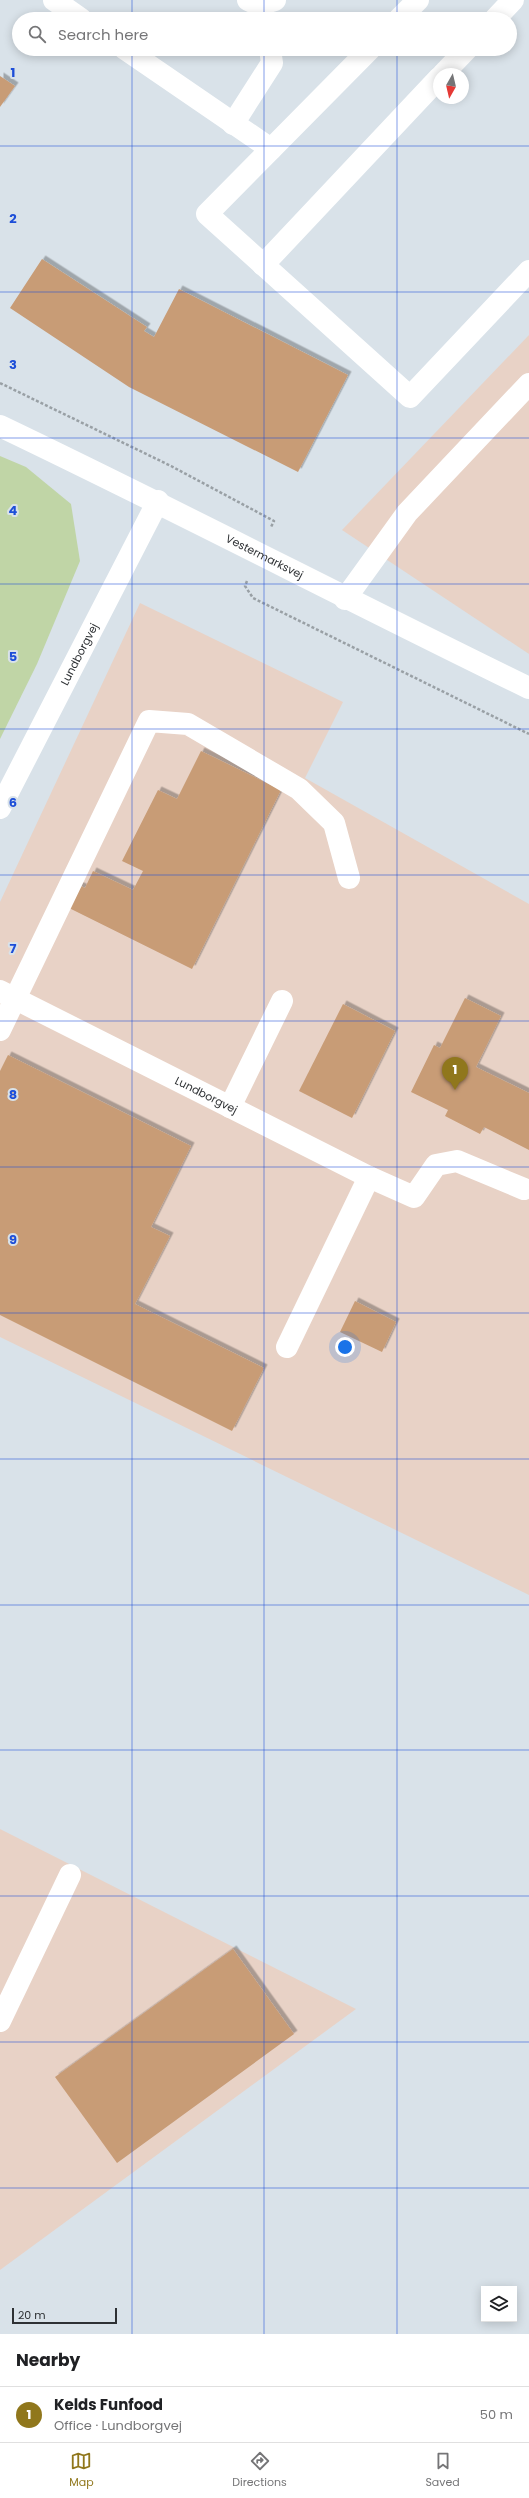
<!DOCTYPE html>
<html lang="en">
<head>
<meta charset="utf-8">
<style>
  :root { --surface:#fff; --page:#f6f6f6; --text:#202124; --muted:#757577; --line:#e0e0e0; --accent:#90771c }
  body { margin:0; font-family:Poppins,sans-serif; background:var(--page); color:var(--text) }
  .controls { position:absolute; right:12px; bottom:12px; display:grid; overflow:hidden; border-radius:0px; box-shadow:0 2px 10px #0003 }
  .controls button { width:36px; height:36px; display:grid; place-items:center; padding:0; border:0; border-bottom:1px solid var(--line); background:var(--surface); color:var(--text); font:20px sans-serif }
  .compass { position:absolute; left:433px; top:68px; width:36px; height:36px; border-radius:50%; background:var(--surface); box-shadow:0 2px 10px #0003; rotate:188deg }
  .scale { position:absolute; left:12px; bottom:10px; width:105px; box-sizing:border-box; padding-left:4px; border:2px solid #2e3134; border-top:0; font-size:11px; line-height:14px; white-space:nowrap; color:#2e3134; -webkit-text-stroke:3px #d9e2e9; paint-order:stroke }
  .you { position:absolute; left:345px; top:1347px; width:14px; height:14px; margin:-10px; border:3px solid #fff; border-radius:50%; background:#1a73e8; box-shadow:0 0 0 6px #1a73e833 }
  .badge { display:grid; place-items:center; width:26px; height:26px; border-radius:50%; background:var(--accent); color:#fff; font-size:13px; font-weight:700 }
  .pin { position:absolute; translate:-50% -33px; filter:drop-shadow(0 1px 2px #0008) }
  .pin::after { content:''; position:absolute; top:21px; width:14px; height:12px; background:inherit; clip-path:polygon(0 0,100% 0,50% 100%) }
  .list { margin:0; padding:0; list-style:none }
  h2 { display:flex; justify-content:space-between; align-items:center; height:52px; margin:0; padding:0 16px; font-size:17px }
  h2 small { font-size:13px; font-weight:400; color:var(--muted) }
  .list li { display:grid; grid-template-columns:26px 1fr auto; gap:12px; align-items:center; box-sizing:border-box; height:56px; padding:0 16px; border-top:1px solid var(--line) }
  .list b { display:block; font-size:15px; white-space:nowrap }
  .list p { margin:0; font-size:13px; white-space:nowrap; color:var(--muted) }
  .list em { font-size:13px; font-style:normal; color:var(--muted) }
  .icon { flex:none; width:22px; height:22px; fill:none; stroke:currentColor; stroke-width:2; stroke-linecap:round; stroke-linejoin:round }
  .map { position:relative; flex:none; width:529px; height:2334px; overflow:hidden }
  .search { position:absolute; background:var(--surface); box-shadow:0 2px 10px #0003; left:12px; right:12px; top:12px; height:44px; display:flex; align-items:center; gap:10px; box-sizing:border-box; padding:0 14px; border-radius:22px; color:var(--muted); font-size:15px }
  .sheet { height:108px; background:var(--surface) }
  nav { display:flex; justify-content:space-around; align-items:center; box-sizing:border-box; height:56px; border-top:1px solid var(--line); background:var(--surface); font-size:11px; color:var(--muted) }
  nav a { display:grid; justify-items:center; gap:2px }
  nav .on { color:var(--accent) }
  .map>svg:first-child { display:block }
  .industrial { fill:#e8d2c6 }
  .green { fill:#c0d5a6 }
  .building { fill:#c89c76; filter:url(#shadow) }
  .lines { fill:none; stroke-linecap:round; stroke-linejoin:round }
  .path { stroke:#99a0a5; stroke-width:2.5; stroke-dasharray:3 2; stroke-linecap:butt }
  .minor { stroke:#fff; stroke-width:22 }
  .grid { fill:none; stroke:#1d4ed8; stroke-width:1; stroke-opacity:0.55 }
  .labels { text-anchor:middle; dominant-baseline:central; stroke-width:4; stroke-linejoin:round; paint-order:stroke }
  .street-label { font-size:11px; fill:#2e3134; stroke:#d9e2e9 }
  .grid-label { font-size:13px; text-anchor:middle; font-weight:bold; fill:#1d4ed8; stroke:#d9e2e9; stroke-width:4; stroke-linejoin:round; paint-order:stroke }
</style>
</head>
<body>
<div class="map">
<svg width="529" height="2334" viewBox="0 0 529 2334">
  <defs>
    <filter id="shadow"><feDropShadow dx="3.5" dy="-3.5" stdDeviation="0" flood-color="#0004"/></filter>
  </defs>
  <rect width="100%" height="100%" fill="#d9e2e9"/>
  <!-- industrial -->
  <g class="industrial">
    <path d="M529 335V654L342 530Z"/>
    <path d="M140 603 343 702 305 778 529 904V1595L0 1337V902Z"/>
    <path d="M0 1829 356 2009 0 2270Z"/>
  </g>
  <!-- green -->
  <path class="green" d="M0 456 26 467 71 504 80 561 37 664 0 739Z"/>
  <!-- building -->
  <g class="building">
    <path d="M0 76 15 86 0 107Z"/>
    <path d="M42 259 147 327 144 331 154 337 179 289 348 375 298 472 129 387 10 308Z"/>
    <path d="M201 751 281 790 192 969 65 906 76 884 85 888 93 871 133 890 143 871 122 861 158 790 177 799Z"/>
    <path d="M465 998 501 1016 476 1067 529 1093V1150L484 1127 480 1134 445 1116 448 1110 411 1092 434 1045 440 1048Z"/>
    <path d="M343 1004 395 1031 352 1118 299 1091Z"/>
    <path d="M8 1055 191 1146 151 1227 170 1236 135 1304 264 1368 232 1431 0 1315V1071Z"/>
    <path d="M355 1301 396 1322 382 1352 340 1332Z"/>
    <path d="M233 1949 294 2034 117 2163 55 2077Z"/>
  </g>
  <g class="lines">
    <!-- path -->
    <g class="path">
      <path d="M0 383 171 466 274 521 271 527"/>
      <path d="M247 581 245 586 253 598 529 734"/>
    </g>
    <!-- minor -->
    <g class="minor">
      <path d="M54 0 81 19"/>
      <path d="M248 0 259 5 275 0"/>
      <path d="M399 19 418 0"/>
      <path d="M495 19 513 0"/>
      <path d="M125 49 271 149"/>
      <path d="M370 49 207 214 410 397 529 271"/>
      <path d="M443 74 467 49"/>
      <path d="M233 124 272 63 270 49"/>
      <path d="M263 265 439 78"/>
      <path id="s1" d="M0 426C178 511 352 602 529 688"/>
      <path d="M345 599 407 513 529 384"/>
      <path id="s2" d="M0 808 158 501"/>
      <path id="s3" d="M0 991 369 1177 414 1197 436 1165 457 1161 524 1189"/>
      <path d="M0 1030 149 721 188 724 299 789 334 823 349 878"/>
      <path d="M230 1107 282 1001"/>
      <path d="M287 1347 369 1177"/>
      <path d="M0 2021 70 1875"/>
    </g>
  </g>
  <!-- grid -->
  <path class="grid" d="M132 0V19M264 0V19M397 0V19M132 49V2334M264 49V2334M397 49V2334M0 146H529M0 292H529M0 438H529M0 584H529M0 729H529M0 875H529M0 1021H529M0 1167H529M0 1313H529M0 1459H529M0 1605H529M0 1750H529M0 1896H529M0 2042H529M0 2188H529"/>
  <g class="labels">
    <!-- street labels -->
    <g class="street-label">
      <text stroke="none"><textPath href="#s1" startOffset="295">Vestermarksvej</textPath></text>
      <text stroke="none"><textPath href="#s2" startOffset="173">Lundborgvej</textPath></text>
      <text stroke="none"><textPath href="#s3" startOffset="231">Lundborgvej</textPath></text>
    </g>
  </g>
  <g class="grid-label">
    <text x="13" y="77">1</text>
    <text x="13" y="223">2</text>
    <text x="13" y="369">3</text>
    <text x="13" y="515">4</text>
    <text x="13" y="661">5</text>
    <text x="13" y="807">6</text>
    <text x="13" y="953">7</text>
    <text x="13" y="1099">8</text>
    <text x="13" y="1244">9</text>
  </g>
</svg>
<div class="controls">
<button><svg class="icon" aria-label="layers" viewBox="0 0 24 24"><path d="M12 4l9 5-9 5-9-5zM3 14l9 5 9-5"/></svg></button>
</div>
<svg class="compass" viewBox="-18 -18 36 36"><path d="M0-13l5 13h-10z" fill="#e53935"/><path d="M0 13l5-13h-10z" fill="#757577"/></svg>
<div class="scale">20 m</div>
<div class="you"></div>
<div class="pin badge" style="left:455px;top:1090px">1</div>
<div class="search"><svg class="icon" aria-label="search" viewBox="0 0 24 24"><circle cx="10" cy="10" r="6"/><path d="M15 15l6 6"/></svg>Search here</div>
</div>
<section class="sheet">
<h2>Nearby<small></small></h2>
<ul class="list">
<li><span class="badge">1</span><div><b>Kelds Funfood</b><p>Office · Lundborgvej</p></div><em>50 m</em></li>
</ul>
</section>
<nav>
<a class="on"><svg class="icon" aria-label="map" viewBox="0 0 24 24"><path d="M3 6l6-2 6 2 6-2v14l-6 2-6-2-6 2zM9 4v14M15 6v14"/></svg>Map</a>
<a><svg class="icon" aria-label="directions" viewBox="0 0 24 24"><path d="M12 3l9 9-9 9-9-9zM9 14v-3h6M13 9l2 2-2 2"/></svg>Directions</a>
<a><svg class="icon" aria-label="saved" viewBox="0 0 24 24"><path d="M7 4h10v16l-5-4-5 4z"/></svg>Saved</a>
</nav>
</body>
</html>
